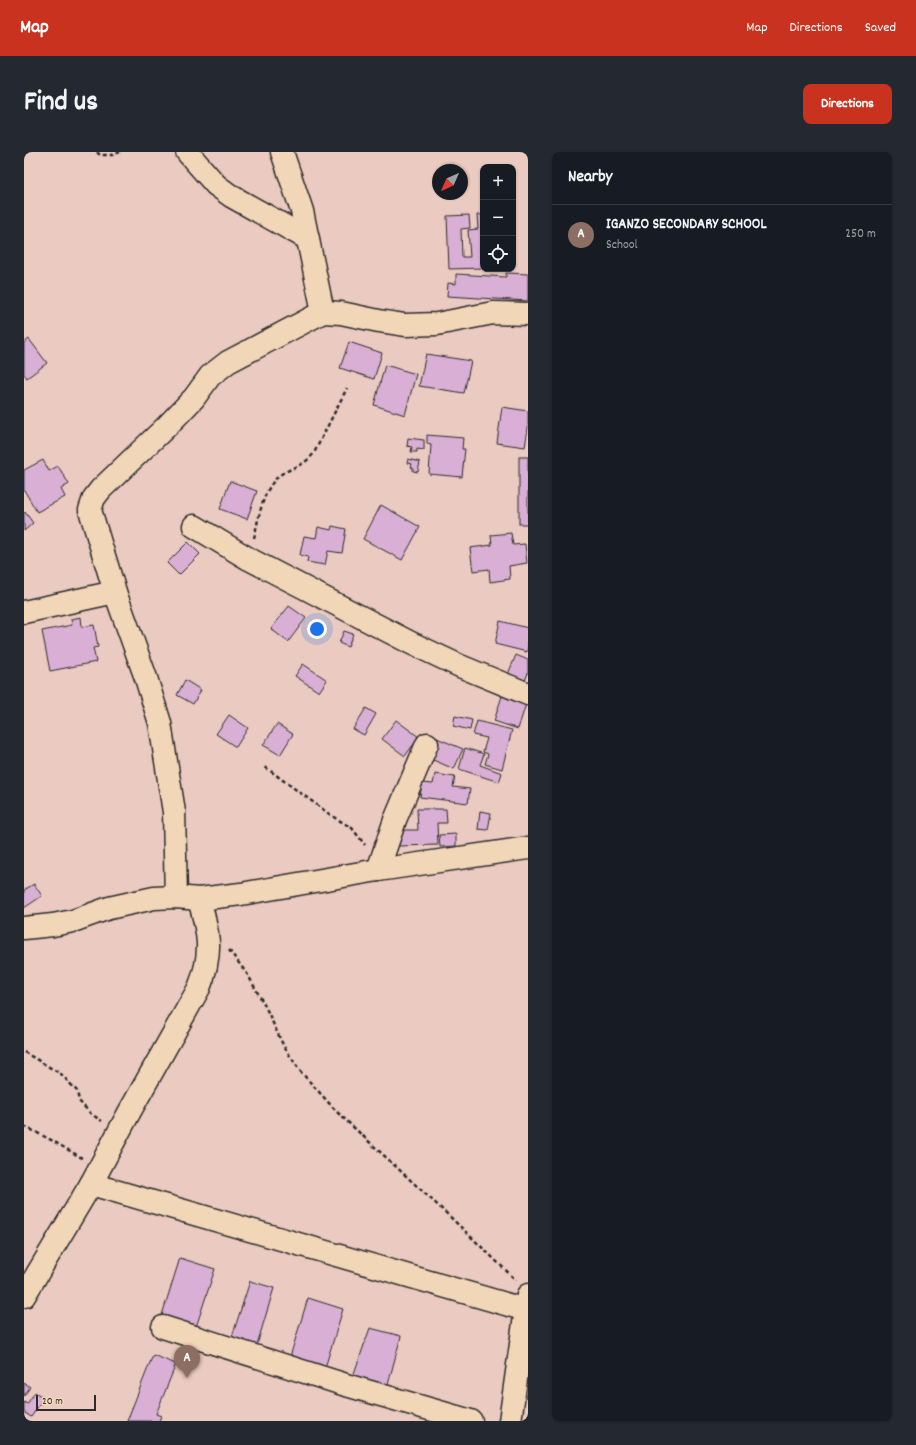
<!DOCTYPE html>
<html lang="en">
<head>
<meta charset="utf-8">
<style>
  :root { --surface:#171b24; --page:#242831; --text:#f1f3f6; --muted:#9ea1a6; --line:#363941; --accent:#c8321e }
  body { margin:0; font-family:Dekko,sans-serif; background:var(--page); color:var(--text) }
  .controls { position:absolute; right:12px; top:12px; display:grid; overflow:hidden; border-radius:8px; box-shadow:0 1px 3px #0004 }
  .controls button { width:36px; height:36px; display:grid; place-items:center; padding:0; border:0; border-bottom:1px solid var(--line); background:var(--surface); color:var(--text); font:20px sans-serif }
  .compass { position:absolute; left:408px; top:12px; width:36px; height:36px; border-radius:50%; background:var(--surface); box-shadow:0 1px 3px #0004; rotate:225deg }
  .scale { position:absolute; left:12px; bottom:10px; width:60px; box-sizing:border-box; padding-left:4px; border:2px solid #2b2b2b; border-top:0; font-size:11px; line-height:14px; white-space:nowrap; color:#2b2b2b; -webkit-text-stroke:3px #f2d6b8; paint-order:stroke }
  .you { position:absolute; left:293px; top:477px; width:14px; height:14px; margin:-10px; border:3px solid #fff; border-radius:50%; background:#1a73e8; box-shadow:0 0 0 6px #1a73e833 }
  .badge { display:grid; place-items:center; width:26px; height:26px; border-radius:50%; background:var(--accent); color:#fff; font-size:13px; font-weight:700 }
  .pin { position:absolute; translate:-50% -33px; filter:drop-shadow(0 1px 2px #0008) }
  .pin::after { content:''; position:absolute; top:21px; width:14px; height:12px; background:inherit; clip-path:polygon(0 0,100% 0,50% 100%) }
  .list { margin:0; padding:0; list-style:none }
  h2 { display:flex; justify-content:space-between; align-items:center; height:52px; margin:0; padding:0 16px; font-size:17px }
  h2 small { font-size:13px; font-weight:400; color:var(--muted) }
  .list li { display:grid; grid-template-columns:26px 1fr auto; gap:12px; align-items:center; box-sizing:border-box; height:60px; padding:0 16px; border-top:1px solid var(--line) }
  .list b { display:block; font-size:15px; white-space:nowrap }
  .list p { margin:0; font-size:13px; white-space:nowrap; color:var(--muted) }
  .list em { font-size:13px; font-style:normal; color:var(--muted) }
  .icon { flex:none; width:22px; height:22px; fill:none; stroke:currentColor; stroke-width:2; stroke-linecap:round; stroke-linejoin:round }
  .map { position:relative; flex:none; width:504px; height:1269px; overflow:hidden; border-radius:8px }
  header { display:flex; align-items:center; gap:24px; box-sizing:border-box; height:56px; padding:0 20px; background:var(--accent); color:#fff }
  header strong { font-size:19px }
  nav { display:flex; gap:22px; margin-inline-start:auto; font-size:14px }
  .intro { display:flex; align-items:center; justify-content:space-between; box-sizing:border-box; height:96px; padding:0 24px }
  h1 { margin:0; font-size:28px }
  .button { padding:10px 18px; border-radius:8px; background:var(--accent); color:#fff; font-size:14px; font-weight:700 }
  main { display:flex; gap:24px; padding:0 24px }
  aside { flex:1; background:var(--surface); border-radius:8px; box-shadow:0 1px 3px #0004 }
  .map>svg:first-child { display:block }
  .building { fill:#d9afd6; stroke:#2b2b2b }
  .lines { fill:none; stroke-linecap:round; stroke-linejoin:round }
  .minor-casing { stroke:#2b2b2b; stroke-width:25 }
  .path { stroke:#2b2b2b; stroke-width:2.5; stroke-dasharray:4 3; stroke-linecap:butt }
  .minor { stroke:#f2d6b8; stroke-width:22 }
</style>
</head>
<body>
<header>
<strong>Map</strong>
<nav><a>Map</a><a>Directions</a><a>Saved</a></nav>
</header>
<div class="intro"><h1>Find us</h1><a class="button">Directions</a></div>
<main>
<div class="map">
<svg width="504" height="1269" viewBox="0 0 504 1269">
  <rect width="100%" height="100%" fill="#eacac1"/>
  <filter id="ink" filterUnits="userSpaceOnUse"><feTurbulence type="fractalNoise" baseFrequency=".025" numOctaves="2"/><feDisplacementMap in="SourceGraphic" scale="8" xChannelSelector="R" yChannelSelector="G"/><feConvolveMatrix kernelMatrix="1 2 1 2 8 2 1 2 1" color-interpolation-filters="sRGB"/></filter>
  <g filter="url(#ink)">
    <!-- building -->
    <g class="building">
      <path d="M445 63 446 76 437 77 438 105H446L444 78 454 77 453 63H459V116L425 117 423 64Z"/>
      <path d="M482 121 504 122V149L423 144 424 131 432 132V122L482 125Z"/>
      <path d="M5 187 23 211 3 226 0 222V191Z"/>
      <path d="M325 190 358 201 350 227 316 216Z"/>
      <path d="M402 202 447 209 440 241 395 234Z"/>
      <path d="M361 213 392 222 381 263 350 253Z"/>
      <path d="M478 255 504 259V276L501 295 473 291Z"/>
      <path d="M403 283 439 286 438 297H441L438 325 405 322 407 293 403 292Z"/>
      <path d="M384 286 400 288V298L393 297V300H387L388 295 383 294Z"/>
      <rect x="495" y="305" width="9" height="67"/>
      <path d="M384 307 396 310 394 320 389 319V316L387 315 388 312 383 311Z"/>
      <path d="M19 308 25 319 34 314 45 332 37 337 41 345 13 360 0 338V318Z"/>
      <path d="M206 329 233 339 223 367 196 357Z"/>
      <path d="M357 353 396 375 378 408 339 387Z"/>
      <path d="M1 360 9 371 0 379V361Z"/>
      <path d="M308 374 322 377 318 401 304 399 301 413 283 410 284 405 276 403 280 384 292 386 294 375 307 378Z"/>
      <path d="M487 381 489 393 501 392 503 411 485 414 486 427 466 430 465 417 449 419 446 396 468 393 467 383Z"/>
      <path d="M164 390 176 402 155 423 143 411Z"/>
      <path d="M265 454 282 466 264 490 247 477Z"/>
      <path d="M57 465 58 475 70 473 74 495 69 496 72 510 26 519 18 479 48 473 47 467Z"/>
      <path d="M476 469 504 476V493L503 500 471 492Z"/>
      <path d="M320 479 329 482 324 495 315 491Z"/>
      <path d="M492 503 504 508V521L499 534 482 527Z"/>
      <path d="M279 512 303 528 295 540 271 524Z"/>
      <path d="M161 528 177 538 169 552 153 543Z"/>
      <path d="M478 544 502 552 494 577 470 569Z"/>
      <path d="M342 556 352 562 340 583 329 577Z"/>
      <path d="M205 563 224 576 212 595 192 582Z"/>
      <path d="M431 564 448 568 446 578 429 574Z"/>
      <path d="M372 568 395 585 381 604 358 587Z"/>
      <path d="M453 569 488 578 478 617 461 612 464 602 459 600 463 586 449 583Z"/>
      <path d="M253 572 269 582 256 603 239 593Z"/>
      <path d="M408 584 439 597 430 617 400 604Z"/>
      <path d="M441 596 460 602 456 613 478 621 475 630 435 617Z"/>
      <path d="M411 622 431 625 429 635 446 637 444 651 396 645 398 631 409 632Z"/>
      <path d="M393 657H422L423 671H413L414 693 374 694V678H394Z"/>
      <path d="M456 659 467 661 464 678 454 677Z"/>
      <path d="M432 682V694L416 695 415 683Z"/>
      <path d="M10 732 18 744 0 756V738Z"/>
      <path d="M156 1106 191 1117 172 1175 138 1163Z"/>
      <path d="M226 1129 250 1136 232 1196 207 1188Z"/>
      <path d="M284 1146 319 1157 300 1219 265 1208Z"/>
      <path d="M346 1176 377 1184 362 1240 327 1230Z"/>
      <path d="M129 1203 152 1212 132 1262 137 1264 135 1269H103Z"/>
      <path d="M0 1231 6 1235 0 1244Z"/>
      <path d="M11 1240 20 1246 7 1265 0 1260V1250L3 1252Z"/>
    </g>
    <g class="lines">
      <defs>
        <g id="minor">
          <path d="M163 0 192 33 207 44 284 87"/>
          <path d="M258 0 278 59 299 160"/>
          <path d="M170 374 225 407 387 491 436 514 504 542"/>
          <path d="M0 460 91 440"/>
          <path d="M354 718 371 668 403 592"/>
          <path d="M152 745 150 660 136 571 122 526 91 440 66 358 70 346 77 337 143 274 170 246 186 224 204 210 299 160 317 161 355 169 381 173 413 172 469 161 504 162"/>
          <path d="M0 776 29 773 49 769 85 756 130 746 152 745 175 747 217 742 354 718 504 696"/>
          <path d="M67 1032 502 1158"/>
          <path d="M0 1144 67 1032 106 959 175 836C189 801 185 782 175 747"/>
          <path d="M139 1175 322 1233 447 1269"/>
          <path d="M486 1269 504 1143"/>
        </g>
      </defs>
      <!-- minor casing -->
      <use href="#minor" class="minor-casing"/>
      <!-- path -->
      <g class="path">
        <path d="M73 0 76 3H88L96 0"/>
        <path d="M230 386C235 365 239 333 259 321 271 315 282 312 290 301L323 236"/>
        <path d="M241 615 308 664 328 676 341 693"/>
        <path d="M205 798 224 823 242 856 260 895 277 920 313 960 421 1060 492 1128"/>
        <path d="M0 900 37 922 53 939 55 949 67 962 78 969"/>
        <path d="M0 974 29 989 58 1006"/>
      </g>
      <!-- minor -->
      <use href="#minor" class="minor"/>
    </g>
  </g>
</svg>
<div class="controls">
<button>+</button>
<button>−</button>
<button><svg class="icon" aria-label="locate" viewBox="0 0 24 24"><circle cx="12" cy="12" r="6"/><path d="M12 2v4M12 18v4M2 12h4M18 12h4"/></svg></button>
</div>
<svg class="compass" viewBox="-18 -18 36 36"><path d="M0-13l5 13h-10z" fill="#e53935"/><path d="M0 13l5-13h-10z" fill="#9ea1a6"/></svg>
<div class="scale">20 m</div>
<div class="you"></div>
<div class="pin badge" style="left:163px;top:1226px;background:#8d6e63">A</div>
</div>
<aside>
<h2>Nearby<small></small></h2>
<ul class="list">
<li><span class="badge" style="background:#8d6e63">A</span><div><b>IGANZO SECONDARY SCHOOL</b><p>School</p></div><em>250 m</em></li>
</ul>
</aside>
</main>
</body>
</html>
